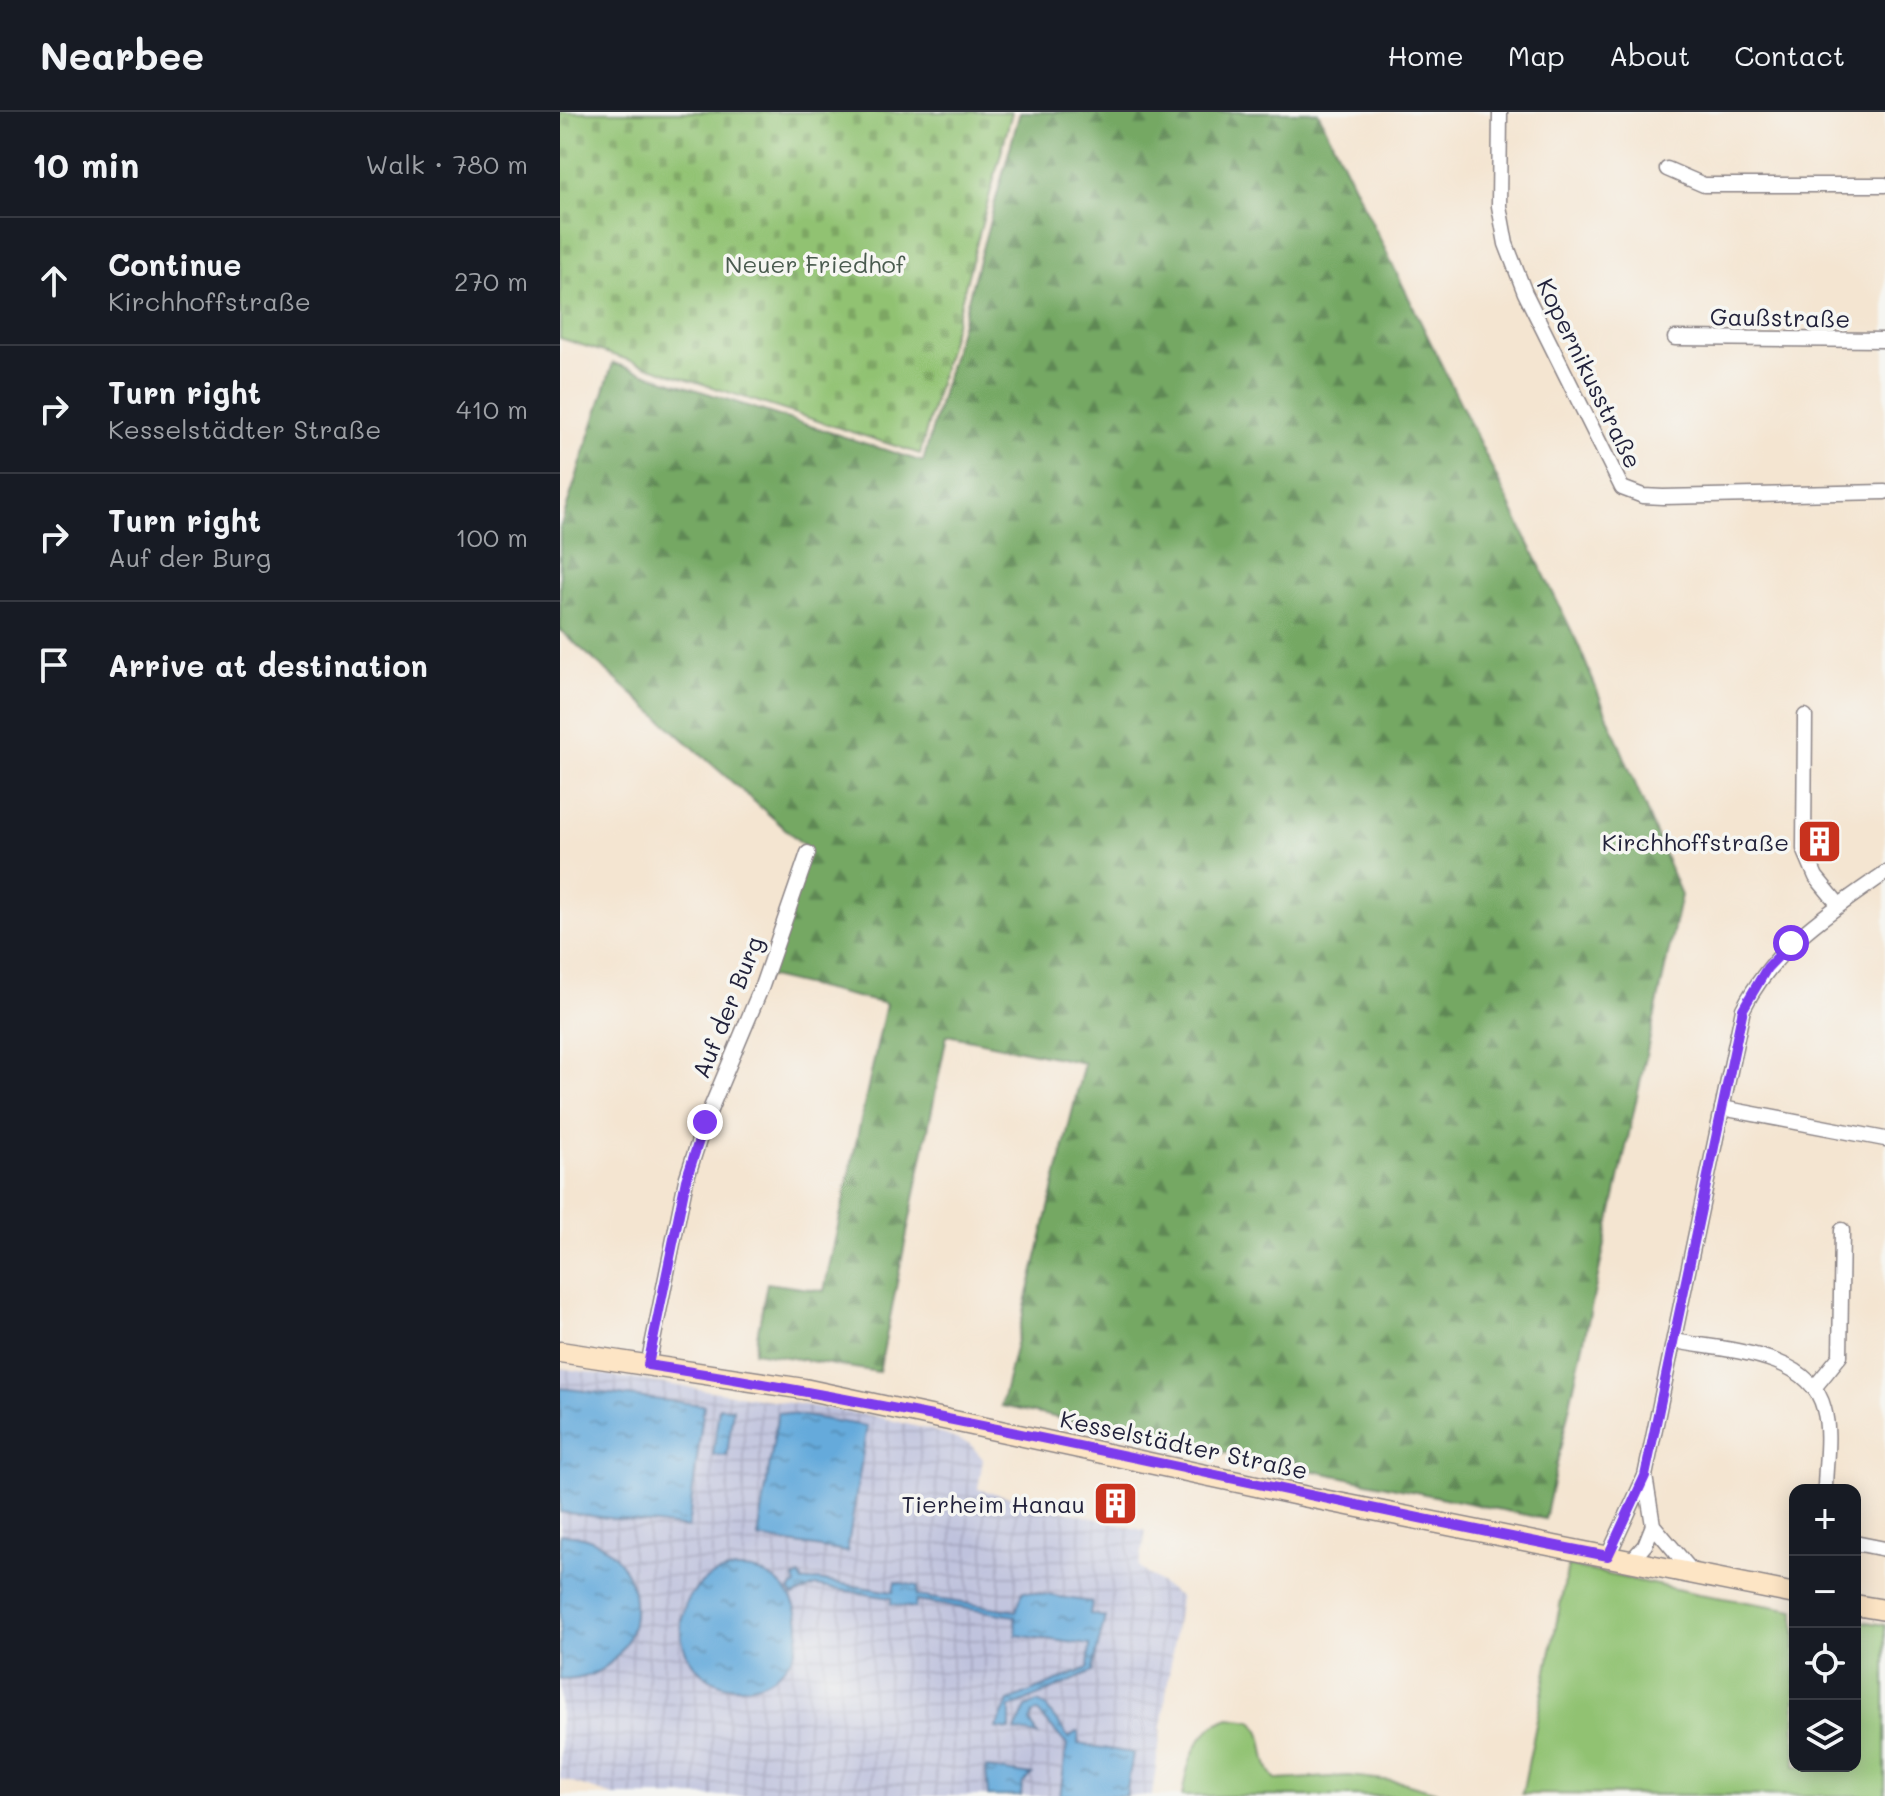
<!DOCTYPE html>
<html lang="en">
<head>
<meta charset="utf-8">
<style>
  :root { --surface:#171b24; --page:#242831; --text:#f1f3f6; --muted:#9ea1a6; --line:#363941 }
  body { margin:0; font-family:Mali,sans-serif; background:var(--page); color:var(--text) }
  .controls { position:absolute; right:24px; bottom:24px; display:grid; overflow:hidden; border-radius:16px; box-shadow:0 4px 20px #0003 }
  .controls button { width:72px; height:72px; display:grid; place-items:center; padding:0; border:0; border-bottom:2px solid var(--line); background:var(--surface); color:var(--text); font:40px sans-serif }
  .stop { position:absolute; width:24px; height:24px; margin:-18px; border:6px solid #7c3aed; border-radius:50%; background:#fff }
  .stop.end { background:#7c3aed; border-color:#fff; box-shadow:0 2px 8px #0008 }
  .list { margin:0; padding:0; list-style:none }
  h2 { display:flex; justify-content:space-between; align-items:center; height:104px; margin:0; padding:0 32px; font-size:34px }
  h2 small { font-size:26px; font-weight:400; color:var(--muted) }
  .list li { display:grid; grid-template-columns:52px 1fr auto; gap:24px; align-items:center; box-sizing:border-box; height:128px; padding:0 32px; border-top:2px solid var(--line) }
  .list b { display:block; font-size:30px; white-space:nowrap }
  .list p { margin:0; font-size:26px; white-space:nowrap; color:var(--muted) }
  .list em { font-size:26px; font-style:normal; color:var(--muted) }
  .icon { flex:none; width:44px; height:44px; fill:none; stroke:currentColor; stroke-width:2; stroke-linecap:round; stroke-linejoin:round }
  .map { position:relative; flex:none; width:1325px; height:1684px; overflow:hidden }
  header { display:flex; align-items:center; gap:48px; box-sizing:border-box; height:112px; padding:0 40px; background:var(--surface); border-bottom:2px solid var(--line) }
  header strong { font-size:38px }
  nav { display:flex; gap:44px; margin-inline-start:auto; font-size:28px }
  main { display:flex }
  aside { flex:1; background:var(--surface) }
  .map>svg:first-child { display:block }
  .industrial { fill:url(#industrial-grid) }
  .green { fill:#91c272; stroke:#5a7256; stroke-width:2 }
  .forest { fill:url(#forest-firs); stroke:#4b6550; stroke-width:2 }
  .cemetery { fill:url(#cemetery-stones); stroke:#5a7256; stroke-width:2 }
  .water { fill:url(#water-ripples); stroke:#44668b; stroke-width:2 }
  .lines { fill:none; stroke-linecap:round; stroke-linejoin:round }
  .minor-casing { stroke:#8b8486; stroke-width:17 }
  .secondary-casing { stroke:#8b8486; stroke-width:23 }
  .minor { stroke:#fff; stroke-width:14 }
  .secondary { stroke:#fde5c5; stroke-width:20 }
  .route { stroke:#7c3aed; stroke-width:10 }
  .labels { text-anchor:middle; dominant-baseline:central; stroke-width:7; stroke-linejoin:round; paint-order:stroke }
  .park-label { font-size:24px; fill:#495a4e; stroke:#f6f6f2 }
  .street-label { font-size:24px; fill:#22223b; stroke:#f6f6f2 }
  .poi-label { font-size:24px; fill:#22223b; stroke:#f6f6f2; text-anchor:end }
</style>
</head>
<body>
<header>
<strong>Nearbee</strong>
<nav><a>Home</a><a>Map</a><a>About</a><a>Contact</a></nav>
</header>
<main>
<aside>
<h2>10 min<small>Walk · 780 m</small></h2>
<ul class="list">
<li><svg class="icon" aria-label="ahead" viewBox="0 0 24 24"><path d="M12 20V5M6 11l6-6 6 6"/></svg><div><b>Continue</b><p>Kirchhoffstraße</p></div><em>270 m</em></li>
<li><svg class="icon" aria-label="right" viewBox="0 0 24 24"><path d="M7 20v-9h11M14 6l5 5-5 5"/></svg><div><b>Turn right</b><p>Kesselstädter Straße</p></div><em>410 m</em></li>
<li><svg class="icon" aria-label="right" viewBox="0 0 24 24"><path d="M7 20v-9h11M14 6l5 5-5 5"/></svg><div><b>Turn right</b><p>Auf der Burg</p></div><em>100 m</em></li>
<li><svg class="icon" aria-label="arrive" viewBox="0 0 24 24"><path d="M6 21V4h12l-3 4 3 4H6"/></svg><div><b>Arrive at destination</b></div></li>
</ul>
</aside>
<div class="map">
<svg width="1325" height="1684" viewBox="0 0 1325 1684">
  <defs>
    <pattern id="industrial-grid" width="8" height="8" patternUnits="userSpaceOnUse" patternTransform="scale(2)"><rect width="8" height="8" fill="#bfc2dd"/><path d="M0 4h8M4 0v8" fill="none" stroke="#a4a6bf"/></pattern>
    <pattern id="forest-firs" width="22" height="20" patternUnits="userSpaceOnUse" patternTransform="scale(2)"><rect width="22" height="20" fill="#74a864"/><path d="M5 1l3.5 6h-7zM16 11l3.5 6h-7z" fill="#5f8854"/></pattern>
    <pattern id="cemetery-stones" width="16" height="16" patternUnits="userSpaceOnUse" patternTransform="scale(2)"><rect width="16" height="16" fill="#91c272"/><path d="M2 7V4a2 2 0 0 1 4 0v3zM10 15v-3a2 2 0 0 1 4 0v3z" fill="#7da664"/></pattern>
    <pattern id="water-ripples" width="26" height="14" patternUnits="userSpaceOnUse" patternTransform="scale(2)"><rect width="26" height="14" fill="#65aadb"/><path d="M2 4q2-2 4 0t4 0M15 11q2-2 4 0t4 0" fill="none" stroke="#538ab3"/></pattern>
  </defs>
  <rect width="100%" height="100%" fill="#f6f6f2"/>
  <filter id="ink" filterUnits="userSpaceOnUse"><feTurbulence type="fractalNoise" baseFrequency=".0125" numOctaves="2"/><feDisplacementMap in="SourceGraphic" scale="16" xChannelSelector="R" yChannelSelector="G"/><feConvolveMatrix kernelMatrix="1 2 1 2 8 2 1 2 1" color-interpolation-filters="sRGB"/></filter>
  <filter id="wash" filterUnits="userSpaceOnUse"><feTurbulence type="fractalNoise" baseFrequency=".006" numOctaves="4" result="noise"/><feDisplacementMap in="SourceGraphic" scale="32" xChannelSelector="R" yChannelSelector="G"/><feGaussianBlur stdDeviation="1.8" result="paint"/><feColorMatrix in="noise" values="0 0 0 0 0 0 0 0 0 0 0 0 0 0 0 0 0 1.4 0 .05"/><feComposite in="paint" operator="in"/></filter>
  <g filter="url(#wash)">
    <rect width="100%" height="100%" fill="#f4e5d1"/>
    <!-- industrial -->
    <path class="industrial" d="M0 1256 310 1303 371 1318 410 1332 423 1347 418 1377 586 1419 579 1456 620 1485 592 1684H54L0 1667Z"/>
    <!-- green -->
    <g class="green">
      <path d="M1008 1454 1139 1482 1235 1498V1654H1295V1508L1325 1513V1684L962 1682Z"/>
      <path d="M669 1606 693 1609C709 1626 699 1652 717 1668L789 1664 842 1670 891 1684H622C627 1653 635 1617 669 1606Z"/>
    </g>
    <!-- forest -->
    <path class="forest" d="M460 0H758L1018 532 1121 783 985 1407 441 1294 524 951 387 923 319 1260 194 1240 207 1171 264 1179 326 892 206 864 248 737 0 518V416L53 251 363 350Z"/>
    <!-- cemetery -->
    <path class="cemetery" d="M0 0H452L360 342 0 226Z"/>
    <!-- water -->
    <g class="water">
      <path d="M0 1276 144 1293 128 1416 0 1400Z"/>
      <path d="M159 1295 173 1296 167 1344 153 1343Z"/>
      <path d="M218 1300 307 1314 287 1440 198 1426Z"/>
      <path d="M0 1422C100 1423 98 1569 0 1568Z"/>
      <circle cx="180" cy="1516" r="59"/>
      <path d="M240 1464 243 1470 257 1468 333 1480 335 1470 358 1474 357 1484 456 1499 463 1479 532 1490 530 1502 545 1505 532 1560 450 1596V1618L436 1616 449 1589 528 1556 530 1533 456 1523 455 1504 356 1489 355 1496 331 1492V1486L255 1474 233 1484 229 1478 236 1473 234 1466Z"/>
      <path d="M478 1590 486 1595 509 1626 516 1620 519 1621 518 1632 573 1641 566 1684H500L507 1633 478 1600 473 1601 470 1610 478 1623 455 1619 466 1595Z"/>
      <path d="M426 1656 472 1663 462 1672 461 1684H428Z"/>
    </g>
  </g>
  <g filter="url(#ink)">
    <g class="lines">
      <defs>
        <g id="minor">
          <path d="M940 0 939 94 946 132 965 181 1062 376 1083 384 1103 385 1325 380"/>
          <path d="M1107 57 1144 73H1325"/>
          <path d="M1115 226 1325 228"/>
          <path d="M1245 604 1244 737 1256 765 1279 793"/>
          <path d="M1162 996 1325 1027"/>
          <path d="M1114 1229C1161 1238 1250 1239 1264 1297 1271 1322 1265 1353 1265 1378"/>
          <path d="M88 1253 126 1068 145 1010 202 874 248 741"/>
          <path d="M1254 1276 1280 1244 1282 1118"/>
          <path d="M1085 1364 1093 1413 1135 1463"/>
          <path d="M1295 1431 1325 1437"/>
          <path d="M1048 1444 1085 1364 1183 897C1214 835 1269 800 1325 761"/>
          <path d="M1071 1449 1085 1433 1093 1413"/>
        </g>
        <g id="secondary">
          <path d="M0 1240 244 1277 743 1384 1235 1482"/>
          <path d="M1295 1493 1325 1498"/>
        </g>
      </defs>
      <!-- minor casing -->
      <use href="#minor" class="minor-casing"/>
      <!-- secondary casing -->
      <use href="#secondary" class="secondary-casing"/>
      <!-- minor -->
      <use href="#minor" class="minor"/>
      <!-- secondary -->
      <use href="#secondary" class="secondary"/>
    </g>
  </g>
  <g class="lines" filter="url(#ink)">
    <!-- route -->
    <path class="route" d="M145 1010 126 1068 88 1253C410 1303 728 1383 1048 1444L1085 1364 1183 897 1207 856 1231 831"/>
  </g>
  <!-- icons -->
  <defs>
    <symbol id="building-square" viewBox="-11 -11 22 22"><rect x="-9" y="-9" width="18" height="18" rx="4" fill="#c8321e" stroke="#f6f6f2"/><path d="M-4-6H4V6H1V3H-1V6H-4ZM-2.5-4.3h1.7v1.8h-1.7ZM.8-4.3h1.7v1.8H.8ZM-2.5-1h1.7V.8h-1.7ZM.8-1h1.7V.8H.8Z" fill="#fff"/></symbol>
  </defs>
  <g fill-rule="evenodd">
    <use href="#building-square" x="1234" y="704" width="51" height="51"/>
    <use href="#building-square" x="530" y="1366" width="51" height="51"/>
  </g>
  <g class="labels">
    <!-- park labels -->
    <g class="park-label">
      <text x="255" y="151">Neuer Friedhof</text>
    </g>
    <!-- street labels -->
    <g class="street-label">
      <text transform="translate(1220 205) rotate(1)">Gaußstraße</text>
      <text transform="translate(1030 261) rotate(64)">Kopernikusstraße</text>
      <text transform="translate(167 895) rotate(-68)">Auf der Burg</text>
      <text transform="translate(624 1332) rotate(12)">Kesselstädter Straße</text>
    </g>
    <!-- poi labels -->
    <g class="poi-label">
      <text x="1229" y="729">Kirchhoffstraße</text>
      <text x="525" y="1391">Tierheim Hanau</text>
    </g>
  </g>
</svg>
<div class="controls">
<button>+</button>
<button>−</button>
<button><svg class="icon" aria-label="locate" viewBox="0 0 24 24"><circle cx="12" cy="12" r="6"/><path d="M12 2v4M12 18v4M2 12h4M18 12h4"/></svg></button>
<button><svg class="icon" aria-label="layers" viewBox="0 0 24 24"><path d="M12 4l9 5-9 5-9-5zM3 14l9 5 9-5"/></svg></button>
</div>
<div class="stop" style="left:1231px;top:831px"></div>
<div class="stop end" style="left:145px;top:1010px"></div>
</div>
</main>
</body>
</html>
